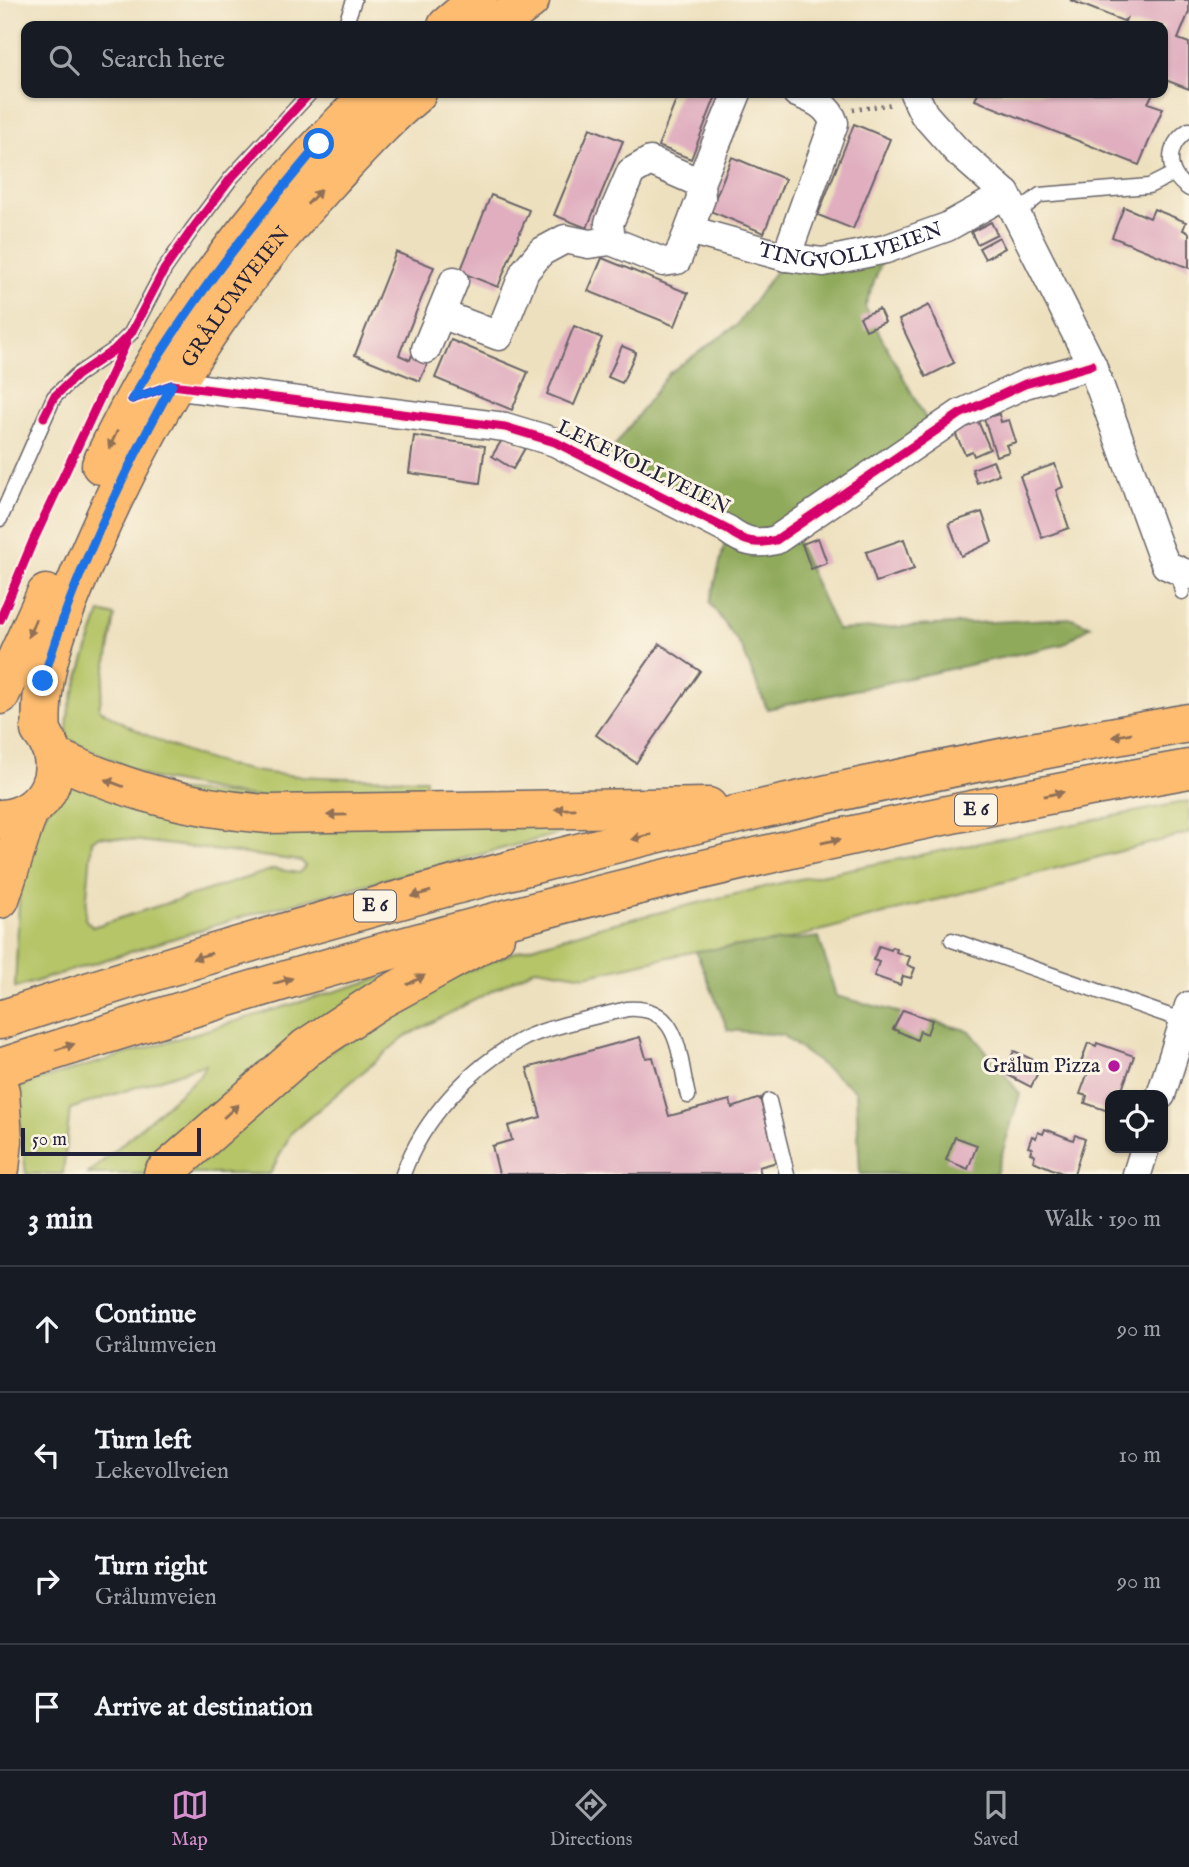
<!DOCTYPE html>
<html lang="en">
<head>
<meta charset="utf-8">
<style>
  :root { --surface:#171b24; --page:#242831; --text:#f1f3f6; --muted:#9ea1a6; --line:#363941; --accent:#d690ce }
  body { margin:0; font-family:"IM FELL English",serif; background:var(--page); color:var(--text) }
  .controls { position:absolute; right:21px; bottom:21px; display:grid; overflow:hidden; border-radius:14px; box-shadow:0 2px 5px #0004 }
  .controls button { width:63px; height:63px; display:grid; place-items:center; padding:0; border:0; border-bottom:2px solid var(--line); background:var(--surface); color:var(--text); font:35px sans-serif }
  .scale { position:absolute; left:21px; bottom:18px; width:180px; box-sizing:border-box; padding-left:7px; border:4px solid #22223b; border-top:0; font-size:19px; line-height:24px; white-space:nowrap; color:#22223b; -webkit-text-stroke:5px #fcf5e5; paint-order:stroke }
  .stop { position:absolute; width:21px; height:21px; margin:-16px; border:5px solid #1a73e8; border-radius:50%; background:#fff }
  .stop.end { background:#1a73e8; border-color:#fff; box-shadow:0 2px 7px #0008 }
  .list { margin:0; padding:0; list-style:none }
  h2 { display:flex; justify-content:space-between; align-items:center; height:91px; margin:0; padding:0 28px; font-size:30px }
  h2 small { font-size:23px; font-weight:400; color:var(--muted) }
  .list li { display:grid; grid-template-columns:46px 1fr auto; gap:21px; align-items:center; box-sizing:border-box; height:126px; padding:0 28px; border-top:2px solid var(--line) }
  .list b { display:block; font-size:26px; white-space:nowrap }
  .list p { margin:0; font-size:23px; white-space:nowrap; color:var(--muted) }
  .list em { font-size:23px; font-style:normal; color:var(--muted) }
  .icon { flex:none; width:38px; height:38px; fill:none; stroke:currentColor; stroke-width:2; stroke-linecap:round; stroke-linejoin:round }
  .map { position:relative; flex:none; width:1189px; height:1174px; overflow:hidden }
  .search { position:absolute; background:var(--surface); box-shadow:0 2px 5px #0004; left:21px; right:21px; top:21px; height:77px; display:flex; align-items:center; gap:18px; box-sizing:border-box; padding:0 24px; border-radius:14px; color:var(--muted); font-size:26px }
  .sheet { height:595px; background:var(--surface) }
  nav { display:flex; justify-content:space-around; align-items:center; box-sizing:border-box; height:98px; border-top:2px solid var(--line); background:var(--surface); font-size:19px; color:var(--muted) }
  nav a { display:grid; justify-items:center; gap:4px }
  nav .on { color:var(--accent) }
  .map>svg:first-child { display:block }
  .green { fill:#b5c568; stroke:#6c7452; stroke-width:2; fill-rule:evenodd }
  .forest { fill:#90aa5c; stroke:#59664c; stroke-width:2 }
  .building { fill:#e0aebf }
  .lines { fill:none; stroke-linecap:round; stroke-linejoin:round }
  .service-casing { stroke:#696469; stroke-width:17 }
  .minor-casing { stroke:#696469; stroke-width:31 }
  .primary-casing { stroke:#696469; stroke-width:41 }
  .motorway-casing { stroke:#696469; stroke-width:41 }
  .path { stroke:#696469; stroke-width:4.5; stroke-dasharray:2 5; stroke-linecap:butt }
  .service { stroke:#fff; stroke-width:14 }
  .minor { stroke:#fff; stroke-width:28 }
  .primary { stroke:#fdbc70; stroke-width:38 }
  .motorway { stroke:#fdbc70; stroke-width:38 }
  .cycleway-casing { stroke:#fcf5e5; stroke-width:13 }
  .cycleway { stroke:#d6006c; stroke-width:9 }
  .oneway { fill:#906f56 }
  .route { stroke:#1a73e8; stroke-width:9 }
  .poi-dot { fill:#b5179e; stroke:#fcf5e5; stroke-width:2.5 }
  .labels { text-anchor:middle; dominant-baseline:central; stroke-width:6; stroke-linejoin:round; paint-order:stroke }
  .shield { fill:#fcf5e5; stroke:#63616e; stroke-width:2 }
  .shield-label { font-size:19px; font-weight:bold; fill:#22223b }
  .street-label { font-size:21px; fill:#22223b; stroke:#fcf5e5 }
  .poi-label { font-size:21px; fill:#22223b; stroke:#fcf5e5; text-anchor:end }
</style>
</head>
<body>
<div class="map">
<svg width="1189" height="1174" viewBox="0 0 1189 1174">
  <rect width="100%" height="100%" fill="#fcf5e5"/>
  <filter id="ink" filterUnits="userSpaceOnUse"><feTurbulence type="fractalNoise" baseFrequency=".0143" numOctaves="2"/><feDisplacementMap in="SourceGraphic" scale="14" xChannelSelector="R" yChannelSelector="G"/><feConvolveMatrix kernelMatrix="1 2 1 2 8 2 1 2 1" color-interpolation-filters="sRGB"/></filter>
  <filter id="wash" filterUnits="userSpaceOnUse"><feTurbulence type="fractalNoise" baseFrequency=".00686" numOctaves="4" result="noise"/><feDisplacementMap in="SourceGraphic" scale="28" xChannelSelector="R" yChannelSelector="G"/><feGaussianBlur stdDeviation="1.57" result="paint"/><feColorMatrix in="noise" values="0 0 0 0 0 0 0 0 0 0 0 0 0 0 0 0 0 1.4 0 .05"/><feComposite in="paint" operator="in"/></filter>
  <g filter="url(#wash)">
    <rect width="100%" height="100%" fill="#ede0be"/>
    <!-- green -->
    <g class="green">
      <path d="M100 612 115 616 99 709C155 743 220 770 286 775 332 779 379 778 426 779L424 800H265L148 777 66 738 69 708Z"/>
      <path d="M66 782 600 823 245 916 15 988 20 879 35 829ZM100 836 301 861 305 866 299 873 274 869 92 927 85 919 92 840Z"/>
      <path d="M1189 801V833L782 941 696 951 585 976 536 968 404 1037 291 1133 270 1174H180L283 1082 429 987 512 953 599 927 785 882Z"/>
      <path d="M417 967 150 1174H88L199 1076 206 1064 70 1109 63 1174H26L16 1087Z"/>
    </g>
    <!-- forest -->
    <g class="forest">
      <path d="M886 249 865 307 933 432 791 529 837 630 1072 618 1090 626 1064 644 767 709 742 648 710 603 728 530 601 465 669 373 737 325 786 257Z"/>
      <path d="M819 937 836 996 970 1031 1020 1094 996 1174H860L856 1091 782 1035 728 1030 696 951Z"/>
    </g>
    <g id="blocks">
      <!-- building -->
      <g class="building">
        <path d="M1070 0H1189V12L1178 39 1189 43V89L1163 79V26H1123L1126 19 1123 21Z"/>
        <path d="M679 93H717L691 159 658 146Z"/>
        <path d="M978 93H1153L1148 103 1163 108 1139 165 975 100Z"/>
        <path d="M854 124 890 139 853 229 818 215Z"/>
        <path d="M590 128 623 141 587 228 554 215Z"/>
        <path d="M732 157 785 179 764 233 710 211Z"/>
        <path d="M491 195 529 210 498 287 460 272Z"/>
        <path d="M1124 207 1150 218 1154 209 1186 222 1183 230 1189 233V268L1112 237Z"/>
        <path d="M991 222 997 234 977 244 971 232Z"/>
        <path d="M999 237 1005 248 985 259 979 248Z"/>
        <path d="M396 252 434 267 399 355 410 360 412 355 428 362 420 381 355 355Z"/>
        <path d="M602 258 688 293 675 326 588 291Z"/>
        <path d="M929 305 954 363 926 377 899 320Z"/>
        <path d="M879 309 885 322 866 330 860 317Z"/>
        <path d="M574 326 602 338 574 405 547 394Z"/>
        <path d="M451 340 528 372 512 410 435 378Z"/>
        <path d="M622 346 636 352 622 383 608 377Z"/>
        <path d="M999 414 1001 422 1009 420 1016 442 1006 445 1009 452 996 456 984 418Z"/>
        <path d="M977 419 990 449 974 456 972 451 965 454 953 429Z"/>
        <path d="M505 435 525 448 513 469 492 456Z"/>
        <path d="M414 436 485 446 480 483 409 473Z"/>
        <path d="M993 461 999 474 977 483 972 469Z"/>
        <path d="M1055 464 1063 487 1056 490 1069 528 1042 538 1020 476Z"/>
        <path d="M982 512 992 542 961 556 949 523Z"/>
        <path d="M818 538 827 563 811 569 802 544Z"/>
        <path d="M904 539 914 569 876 582 866 552Z"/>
        <path d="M660 644 700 671 636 763 596 735Z"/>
        <path d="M879 946 891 950 892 947 897 949 896 952 910 957 907 965 915 968 911 978 903 976 900 985 874 976 879 962 873 960Z"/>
        <path d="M903 1010 932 1020 927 1034 920 1031 917 1040 893 1029Z"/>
        <path d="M640 1037 646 1058 653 1057 669 1116 730 1100 732 1108 760 1098 777 1162 759 1167 761 1174H499L492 1146 512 1140 508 1126 541 1117 527 1068Z"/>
        <path d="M1088 1043 1096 1046 1097 1043 1134 1056 1120 1095H1110L1108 1111 1085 1103 1087 1096 1080 1094 1088 1072 1079 1068Z"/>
        <path d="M1014 1051 1042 1064 1031 1087 1000 1071 1003 1064 1007 1066Z"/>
        <path d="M1045 1129 1073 1140 1075 1135 1085 1139 1074 1174H1064L1033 1161 1035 1155 1030 1153 1032 1148 1028 1147 1032 1136 1036 1138 1038 1132 1043 1134Z"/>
        <path d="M955 1137 977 1145 968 1169 946 1160Z"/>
      </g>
    </g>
  </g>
  <g filter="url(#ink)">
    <use href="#blocks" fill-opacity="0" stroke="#696469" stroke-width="2"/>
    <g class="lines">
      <defs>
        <g id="service">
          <path d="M345 26 354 0"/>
          <path d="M1189 130C1165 145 1165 173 1189 189"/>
          <path d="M1016 214 1040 195 1149 186 1173 174"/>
          <path d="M0 519 54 397 77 375 114 350 131 333 164 270 191 231 232 177 310 93"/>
          <path d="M1178 571 1182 592"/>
          <path d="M952 940 1184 1021"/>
          <path d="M769 1101 787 1174"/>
          <path d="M403 1174C423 1119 470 1067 523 1039 546 1027 600 1016 627 1009 681 1005 678 1055 688 1096"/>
        </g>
        <g id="minor">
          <path d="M914 93 924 114 957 151 1006 194 1092 365 1159 549 1166 565 1189 575"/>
          <path d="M700 183 737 93"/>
          <path id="s1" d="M689 230 677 260 663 262 611 241 609 223 631 172 650 161 700 183 701 198 689 230 786 257 823 262 886 249 947 227 1006 194"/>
          <path d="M786 257 834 123C829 106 813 99 797 93"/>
          <path d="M441 314 499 336 525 271 541 252 565 239 589 244 611 241"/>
          <path d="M426 349 454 281"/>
          <path d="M159 390 172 385 505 427 555 442 728 530C744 542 756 545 776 540L960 414 1025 384 1092 365"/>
          <path d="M1161 1095 1189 1006"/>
          <path d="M1137 1174 1145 1148"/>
        </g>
        <g id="primary">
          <path d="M447 26 478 0"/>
          <path d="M496 26 530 0"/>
          <path d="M101 465C166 325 261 200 372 93"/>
          <path d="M0 695 46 594"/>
          <path id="s2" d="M42 732C37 670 64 610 88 555 150 411 224 294 331 179 358 150 386 119 417 93"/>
          <path d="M0 819C46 817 71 767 40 730"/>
          <path d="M0 899 28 813"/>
          <path d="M0 1091 3 1141 0 1169"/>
        </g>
        <g id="motorway">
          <path d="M54 757C127 791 188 808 268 814L708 807"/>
          <path d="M0 1020C389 893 786 793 1189 723"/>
          <path d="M0 1068C389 942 786 839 1189 769"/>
          <path d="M163 1174 306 1048 379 1000 495 936"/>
        </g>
      </defs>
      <!-- service casing -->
      <use href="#service" class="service-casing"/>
      <!-- minor casing -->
      <use href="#minor" class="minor-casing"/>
      <!-- primary casing -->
      <use href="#primary" class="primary-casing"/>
      <!-- motorway casing -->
      <use href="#motorway" class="motorway-casing"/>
      <!-- path -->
      <path class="path" d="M853 110 893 104"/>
      <!-- service -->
      <use href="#service" class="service"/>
      <!-- minor -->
      <use href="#minor" class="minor"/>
      <!-- primary -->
      <use href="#primary" class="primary"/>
      <!-- motorway -->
      <use href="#motorway" class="motorway"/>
      <defs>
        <g id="cycleway">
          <path d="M132 399 172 385 505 427 555 442 728 530C744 542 756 545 776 540L960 414 1025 384 1092 365"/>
          <path d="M44 417 54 397 77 375 114 350 131 333 164 270 191 231 232 177 310 93"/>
          <path d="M0 620 33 541 126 343"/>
        </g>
      </defs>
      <!-- cycleway casing -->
      <use href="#cycleway" class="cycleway-casing"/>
      <!-- cycleway -->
      <use href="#cycleway" class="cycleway"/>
    </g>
    <!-- one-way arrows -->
    <defs><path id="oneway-solid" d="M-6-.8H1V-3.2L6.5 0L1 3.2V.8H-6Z" transform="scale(1.75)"/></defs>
    <g class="oneway">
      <use href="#oneway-solid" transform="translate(314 197) rotate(-47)"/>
      <use href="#oneway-solid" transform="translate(113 440) rotate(115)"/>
      <use href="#oneway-solid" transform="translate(32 628) rotate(112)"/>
      <use href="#oneway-solid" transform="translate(1122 735) rotate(169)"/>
      <use href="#oneway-solid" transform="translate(114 783) rotate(-159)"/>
      <use href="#oneway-solid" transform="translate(1054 794) rotate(-11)"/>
      <use href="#oneway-solid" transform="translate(565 809) rotate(179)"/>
      <use href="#oneway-solid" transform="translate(337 815) rotate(179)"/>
      <use href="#oneway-solid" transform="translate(641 837) rotate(166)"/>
      <use href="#oneway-solid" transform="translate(831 841) rotate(-12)"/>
      <use href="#oneway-solid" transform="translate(421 894) rotate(164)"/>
      <use href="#oneway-solid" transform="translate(202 956) rotate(164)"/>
      <use href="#oneway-solid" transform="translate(416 980) rotate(-28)"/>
      <use href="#oneway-solid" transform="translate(283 981) rotate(-16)"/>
      <use href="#oneway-solid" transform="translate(65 1047) rotate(-18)"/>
      <use href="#oneway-solid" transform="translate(231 1111) rotate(-42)"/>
    </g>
  </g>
  <g class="lines" filter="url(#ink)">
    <!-- route -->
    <path class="route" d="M43 681C73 577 120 480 172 385L132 399C186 307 251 225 319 144"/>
  </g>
  <!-- markers -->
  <circle class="poi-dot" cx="1114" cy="1066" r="7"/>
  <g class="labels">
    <!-- shield labels -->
    <g class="shield">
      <rect x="955" y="794.5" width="42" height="31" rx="5"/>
      <rect x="354" y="890.5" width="42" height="31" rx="5"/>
    </g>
    <g class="shield-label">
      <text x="976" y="810">E 6</text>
      <text x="375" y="906">E 6</text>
    </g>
    <!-- street labels -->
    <g class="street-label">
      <text stroke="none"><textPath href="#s1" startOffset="469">TINGVOLLVEIEN</textPath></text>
      <text stroke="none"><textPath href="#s2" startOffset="483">GRÅLUMVEIEN</textPath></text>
      <text transform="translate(643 468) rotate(26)">LEKEVOLLVEIEN</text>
    </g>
    <!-- poi labels -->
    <g class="poi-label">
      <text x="1100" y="1066">Grålum Pizza</text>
    </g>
  </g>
</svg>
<div class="controls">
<button><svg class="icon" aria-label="locate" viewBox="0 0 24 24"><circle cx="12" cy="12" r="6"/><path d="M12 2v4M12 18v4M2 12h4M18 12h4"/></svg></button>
</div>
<div class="scale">50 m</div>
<div class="stop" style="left:319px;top:144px"></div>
<div class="stop end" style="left:43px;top:681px"></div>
<div class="search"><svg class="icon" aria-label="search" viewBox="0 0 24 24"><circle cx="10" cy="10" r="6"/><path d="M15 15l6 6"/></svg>Search here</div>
</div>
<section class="sheet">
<h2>3 min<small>Walk · 190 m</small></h2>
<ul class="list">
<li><svg class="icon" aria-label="ahead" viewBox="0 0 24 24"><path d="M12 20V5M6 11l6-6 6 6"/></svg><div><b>Continue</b><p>Grålumveien</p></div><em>90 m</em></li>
<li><svg class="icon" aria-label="left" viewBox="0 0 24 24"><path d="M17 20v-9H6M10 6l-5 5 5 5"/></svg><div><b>Turn left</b><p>Lekevollveien</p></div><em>10 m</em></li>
<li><svg class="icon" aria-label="right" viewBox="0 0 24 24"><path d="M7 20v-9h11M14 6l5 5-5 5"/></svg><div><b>Turn right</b><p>Grålumveien</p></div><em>90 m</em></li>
<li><svg class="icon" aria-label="arrive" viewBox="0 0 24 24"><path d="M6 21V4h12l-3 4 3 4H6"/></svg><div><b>Arrive at destination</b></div></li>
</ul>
</section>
<nav>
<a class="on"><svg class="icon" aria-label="map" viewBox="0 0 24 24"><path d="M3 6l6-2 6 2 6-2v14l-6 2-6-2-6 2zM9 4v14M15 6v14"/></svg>Map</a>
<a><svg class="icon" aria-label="directions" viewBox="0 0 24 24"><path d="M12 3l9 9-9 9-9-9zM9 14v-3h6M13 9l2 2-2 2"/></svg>Directions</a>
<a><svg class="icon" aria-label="saved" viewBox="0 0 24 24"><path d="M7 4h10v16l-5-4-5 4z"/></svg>Saved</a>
</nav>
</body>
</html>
